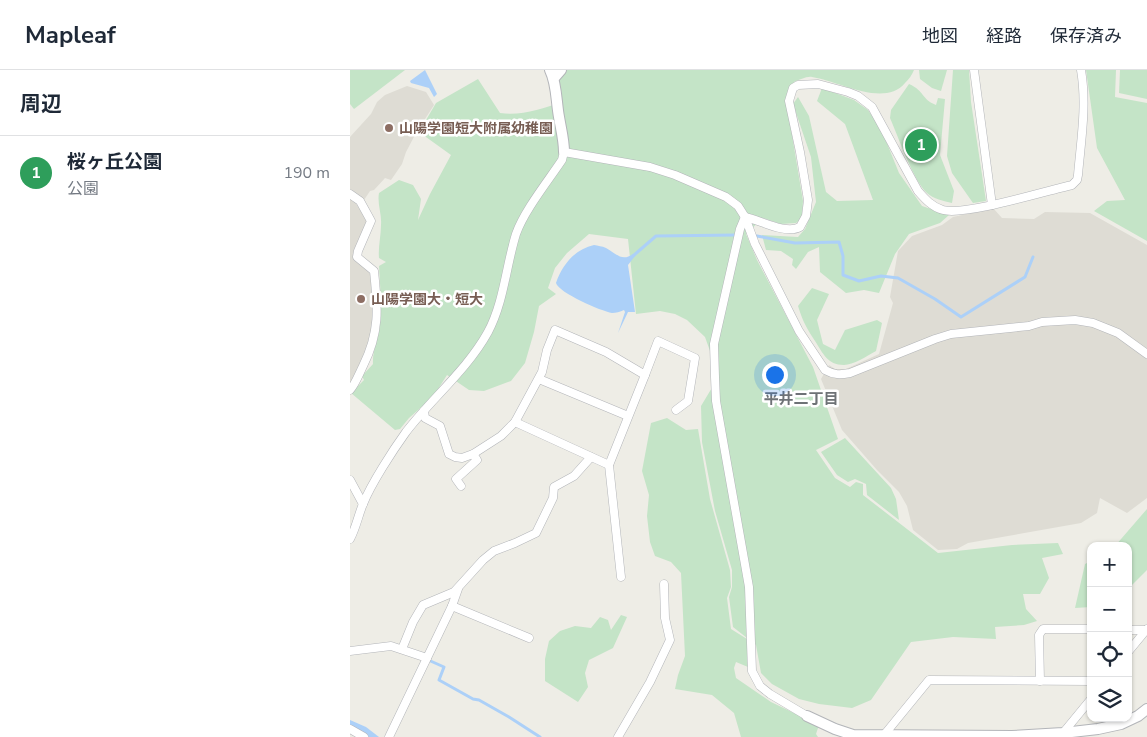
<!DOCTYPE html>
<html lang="ja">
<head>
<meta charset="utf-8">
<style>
  :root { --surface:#fff; --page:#f6f6f7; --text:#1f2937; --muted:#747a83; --line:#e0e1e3; --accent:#b45309 }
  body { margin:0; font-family:"Nunito Sans","Noto Sans JP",sans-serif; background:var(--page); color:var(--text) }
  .controls { position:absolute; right:15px; bottom:15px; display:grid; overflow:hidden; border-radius:10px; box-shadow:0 1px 4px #0004 }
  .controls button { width:45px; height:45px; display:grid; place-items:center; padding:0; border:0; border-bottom:1px solid var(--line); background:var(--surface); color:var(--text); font:25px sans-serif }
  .you { position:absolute; left:424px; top:304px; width:18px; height:18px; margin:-12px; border:4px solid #fff; border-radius:50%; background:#1a73e8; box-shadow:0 0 0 8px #1a73e833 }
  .badge { display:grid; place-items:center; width:32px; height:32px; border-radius:50%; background:var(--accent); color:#fff; font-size:16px; font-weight:700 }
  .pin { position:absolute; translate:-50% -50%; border:2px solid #fff; box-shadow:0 1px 5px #0006 }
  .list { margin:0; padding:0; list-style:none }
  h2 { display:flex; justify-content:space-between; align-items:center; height:65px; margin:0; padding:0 20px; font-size:21px }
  h2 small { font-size:16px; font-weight:400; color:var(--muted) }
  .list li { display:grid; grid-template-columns:32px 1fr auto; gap:15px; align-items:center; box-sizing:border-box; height:75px; padding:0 20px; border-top:1px solid var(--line) }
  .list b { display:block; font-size:19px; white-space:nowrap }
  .list p { margin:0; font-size:16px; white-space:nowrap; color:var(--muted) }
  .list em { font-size:16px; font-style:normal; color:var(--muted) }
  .icon { flex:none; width:28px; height:28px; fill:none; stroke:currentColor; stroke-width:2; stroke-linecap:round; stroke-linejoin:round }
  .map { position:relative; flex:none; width:797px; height:667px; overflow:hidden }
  header { display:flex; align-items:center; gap:30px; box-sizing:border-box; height:70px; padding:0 25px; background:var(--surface); border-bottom:1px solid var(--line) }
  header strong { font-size:24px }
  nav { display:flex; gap:28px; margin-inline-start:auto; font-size:18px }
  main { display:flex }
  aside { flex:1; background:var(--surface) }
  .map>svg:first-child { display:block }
  .education { fill:#dedcd4 }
  .green { fill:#c4e4c7 }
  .water { fill:#acd0f8 }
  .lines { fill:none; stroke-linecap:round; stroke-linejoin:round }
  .stream { stroke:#acd0f8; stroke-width:3 }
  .minor-casing { stroke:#b3b5b9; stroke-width:9 }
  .tertiary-casing { stroke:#b3b5b9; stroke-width:12 }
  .minor { stroke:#fff; stroke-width:8 }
  .tertiary { stroke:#fff; stroke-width:10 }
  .education-dot { fill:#8d6e63; stroke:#fff; stroke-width:2 }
  .labels { text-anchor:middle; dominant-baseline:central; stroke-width:5; stroke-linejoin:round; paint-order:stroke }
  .education-label { font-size:14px; font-weight:bold; fill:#785e54; stroke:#fff; text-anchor:start }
  .neighbourhood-label { font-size:15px; font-weight:bold; fill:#6e7276; stroke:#fff }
</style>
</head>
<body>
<header>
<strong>Mapleaf</strong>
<nav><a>地図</a><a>経路</a><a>保存済み</a></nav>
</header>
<main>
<aside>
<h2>周辺<small></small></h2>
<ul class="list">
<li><span class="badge" style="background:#2e9e5b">1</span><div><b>桜ヶ丘公園</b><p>公園</p></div><em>190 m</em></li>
</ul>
</aside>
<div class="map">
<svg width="797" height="667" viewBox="0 0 797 667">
  <rect width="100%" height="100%" fill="#eeede6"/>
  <!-- education -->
  <g class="education">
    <path d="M57 16 76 22 84 35 66 63 56 82 52 94 41 110 35 108 24 120 20 121 14 130 0 121V67L21 44 27 32 35 25Z"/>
    <path d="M0 128 5 132 17 151 5 178 4 186 21 205 24 253 21 270 12 292 0 314Z"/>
    <path d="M643 138 652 148 684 149 695 142 740 143 797 175V428L777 443 750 428 747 443 731 453 635 470 618 473 607 479 588 480 563 460 557 436 549 422 527 400 492 360 471 309 479 295 485 299H496L529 284 543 233 540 227 548 181 562 166 592 155 603 147Z"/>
  </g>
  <!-- green -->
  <g class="green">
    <path d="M0 0H55L4 39 0 34Z"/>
    <path d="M217 0H564C562 5 559 9 555 13 534 38 489 11 462 7 457 6 449 10 444 12L436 29 453 131 452 148 446 153 431 154 413 148 396 164 407 190 463 297 488 369 466 380 485 408 500 417 506 412 513 414V425L588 483 662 475 708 473 713 484 692 488 699 508 690 524H673L676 539 687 551 674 555 645 557 646 569 603 567 561 572 521 630 502 638 469 634 449 629 422 614 411 603 406 575 383 557 379 527 382 517V500L365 441 352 372 351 336 369 306 355 267 337 250 325 244 310 241 286 244 278 169 239 164 217 183 205 198 198 218 206 224 189 236 184 262 175 293 161 311 134 321 119 320 97 305 83 327 59 348 50 359 45 360 1 323 14 310 12 306 23 294C22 281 29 268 30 255 32 236 30 216 29 196L36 192 29 188C28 177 31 166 31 155 32 144 27 134 29 123L49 110 63 115 71 129 68 150 80 124 101 85 69 62 86 33 128 9 150 43C171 46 192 39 212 32V25L209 9Z"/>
    <path d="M569 0H597L591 21 582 18 570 9Z"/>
    <path d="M603 0H619L621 32 636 131 623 133 602 103 597 86Z"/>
    <path d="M736 0H766L765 27 797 33V171L744 141 757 131 775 130 747 78Z"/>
    <path d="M770 0H797V29L769 23Z"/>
    <path d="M559 14C575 21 571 29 586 35L588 28 595 29 590 85 604 121 602 133C594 131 583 129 577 123 564 112 548 66 540 48L541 40Z"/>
    <path d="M472 18 504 30 518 40 532 61 549 103 572 136 599 145 590 153 559 164 545 184 529 223 514 220 496 223 470 202 469 177 458 182 446 199 442 195 443 189 431 181 416 180 412 165 448 167 455 159 466 132 461 87 443 34 448 27 459 46 476 122 487 131 523 130 495 54 467 31Z"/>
    <path d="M462 218 479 224 467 250 473 274 485 280 495 260 527 250 532 253 526 281C517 286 503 295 494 295 477 295 473 283 465 271 456 257 453 252 448 236Z"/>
    <path d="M317 348 336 360 348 359 360 429 380 500 381 517 377 528 381 559 397 569 398 597 386 592 384 598 386 608 421 632 469 655 466 664 468 667H391L384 643 362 625 325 619 328 605 335 586 331 503 321 492 305 486 300 472 297 446 299 425 292 401 301 353Z"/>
    <path d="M495 368 541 418 546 429 549 450 517 425 516 414 505 409 498 412 487 405 471 382Z"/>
    <path d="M797 439V500L778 519V476H765Z"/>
    <path d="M741 491V537L725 538 735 494Z"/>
    <path d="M271 545 277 547 263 578 239 590 235 603 238 617 228 632 195 611V589L199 571 210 561 225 556 241 558 250 547 258 550 261 560Z"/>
  </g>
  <!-- water -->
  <g class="water">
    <path d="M75 0 87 24 84 27 79 18 61 13 60 11Z"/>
    <path d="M244 175C248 176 252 176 256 178 267 184 272 192 283 184L285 186 278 195 285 242H278L268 263 275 242 274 240C270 242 266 243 262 243 251 241 209 223 206 213 212 195 225 179 244 175Z"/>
    <path d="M0 650 16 657 29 667H19L0 656Z"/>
  </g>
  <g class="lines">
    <!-- stream -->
    <g class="stream">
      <path d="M407 166 445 173 489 172 493 186V205L509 211 531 206 548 208 585 229 611 247 675 207 683 187"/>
      <path d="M283 186 306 166 386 165"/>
      <path d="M76 589 94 597 89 610 123 629 129 630 159 647 190 667"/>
    </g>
    <defs>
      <g id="minor">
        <path d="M624 0 642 135"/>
        <path d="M0 124 10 131 21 151 8 181 7 187 24 201C28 238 30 262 13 296 9 304 6 313 0 320"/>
        <path d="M395 147C410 150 436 165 450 157L456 146 458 130 450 82 439 31 443 18 448 15 468 14 498 22 508 26 522 37 568 121C575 129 582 137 593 140 615 146 695 121 722 115L727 110 728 105C731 70 737 35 731 0"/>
        <path d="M395 147 390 159 364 274 365 307 366 331 399 517 402 601 410 616 420 624 457 646"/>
        <path d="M295 305 308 271 345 288 338 331 326 340"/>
        <path d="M189 309 278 346"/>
        <path d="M74 341 75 348 90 356 99 384 105 387 112 388 123 384 151 366 165 352 192 302 197 280 205 260 256 282 295 305 259 395 271 507"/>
        <path d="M165 352 259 395"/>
        <path d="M0 410 13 434"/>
        <path d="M111 416 106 409 127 390 123 384"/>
        <path d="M0 469C6 458 8 446 13 434 21 414 43 380 56 362 82 328 117 300 138 262 154 232 156 196 166 164 174 141 198 111 212 90L214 82 300 97 325 105 376 127 388 136 395 147 405 174 449 261 475 300C484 305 490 305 500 303L585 269 601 264 679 256 692 252 725 250 743 253 768 263 797 284"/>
        <path d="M102 536 179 568"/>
        <path d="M778 560H796"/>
        <path d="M52 579 63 552 73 535 104 522 133 490 144 481 165 473 186 463 203 428 204 417 224 406 241 387"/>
        <path d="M0 581 41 576 77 588"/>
        <path d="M778 582 797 559"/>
        <path d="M690 611 689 565 693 559H741"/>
        <path d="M0 659 14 667"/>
        <path d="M713 663 741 629"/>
        <path d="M534 665 579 610 741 611"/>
        <path d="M39 667 102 536 108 519"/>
        <path d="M268 667 300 612 320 570 315 548 314 514"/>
      </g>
      <g id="tertiary">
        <path d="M200 0C207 14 206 31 209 47 211 59 214 70 214 82"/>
        <path d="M204 8 211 0"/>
        <path d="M457 646 485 659 503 665 662 666 713 663 748 659 771 654 788 646 797 639"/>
      </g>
    </defs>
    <!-- minor casing -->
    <use href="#minor" class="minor-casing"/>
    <!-- tertiary casing -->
    <use href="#tertiary" class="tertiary-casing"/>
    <!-- minor -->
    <use href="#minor" class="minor"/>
    <!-- tertiary -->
    <use href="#tertiary" class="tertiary"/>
  </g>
  <!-- markers -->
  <g class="education-dot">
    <circle cx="39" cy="58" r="5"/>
    <circle cx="11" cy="229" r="5"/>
  </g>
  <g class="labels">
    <!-- education labels -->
    <g class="education-label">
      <text x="49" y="58">山陽学園短大附属幼稚園</text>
      <text x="21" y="229">山陽学園大・短大</text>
    </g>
    <!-- neighbourhood labels -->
    <g class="neighbourhood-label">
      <text x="451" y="329">平井二丁目</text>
    </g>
  </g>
</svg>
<div class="controls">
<button>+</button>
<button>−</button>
<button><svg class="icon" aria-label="locate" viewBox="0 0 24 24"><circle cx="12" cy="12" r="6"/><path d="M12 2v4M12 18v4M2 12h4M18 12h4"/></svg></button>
<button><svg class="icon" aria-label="layers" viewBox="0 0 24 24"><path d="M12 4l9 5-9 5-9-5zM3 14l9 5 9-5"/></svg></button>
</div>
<div class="you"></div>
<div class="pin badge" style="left:571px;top:75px;background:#2e9e5b">1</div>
</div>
</main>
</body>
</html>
